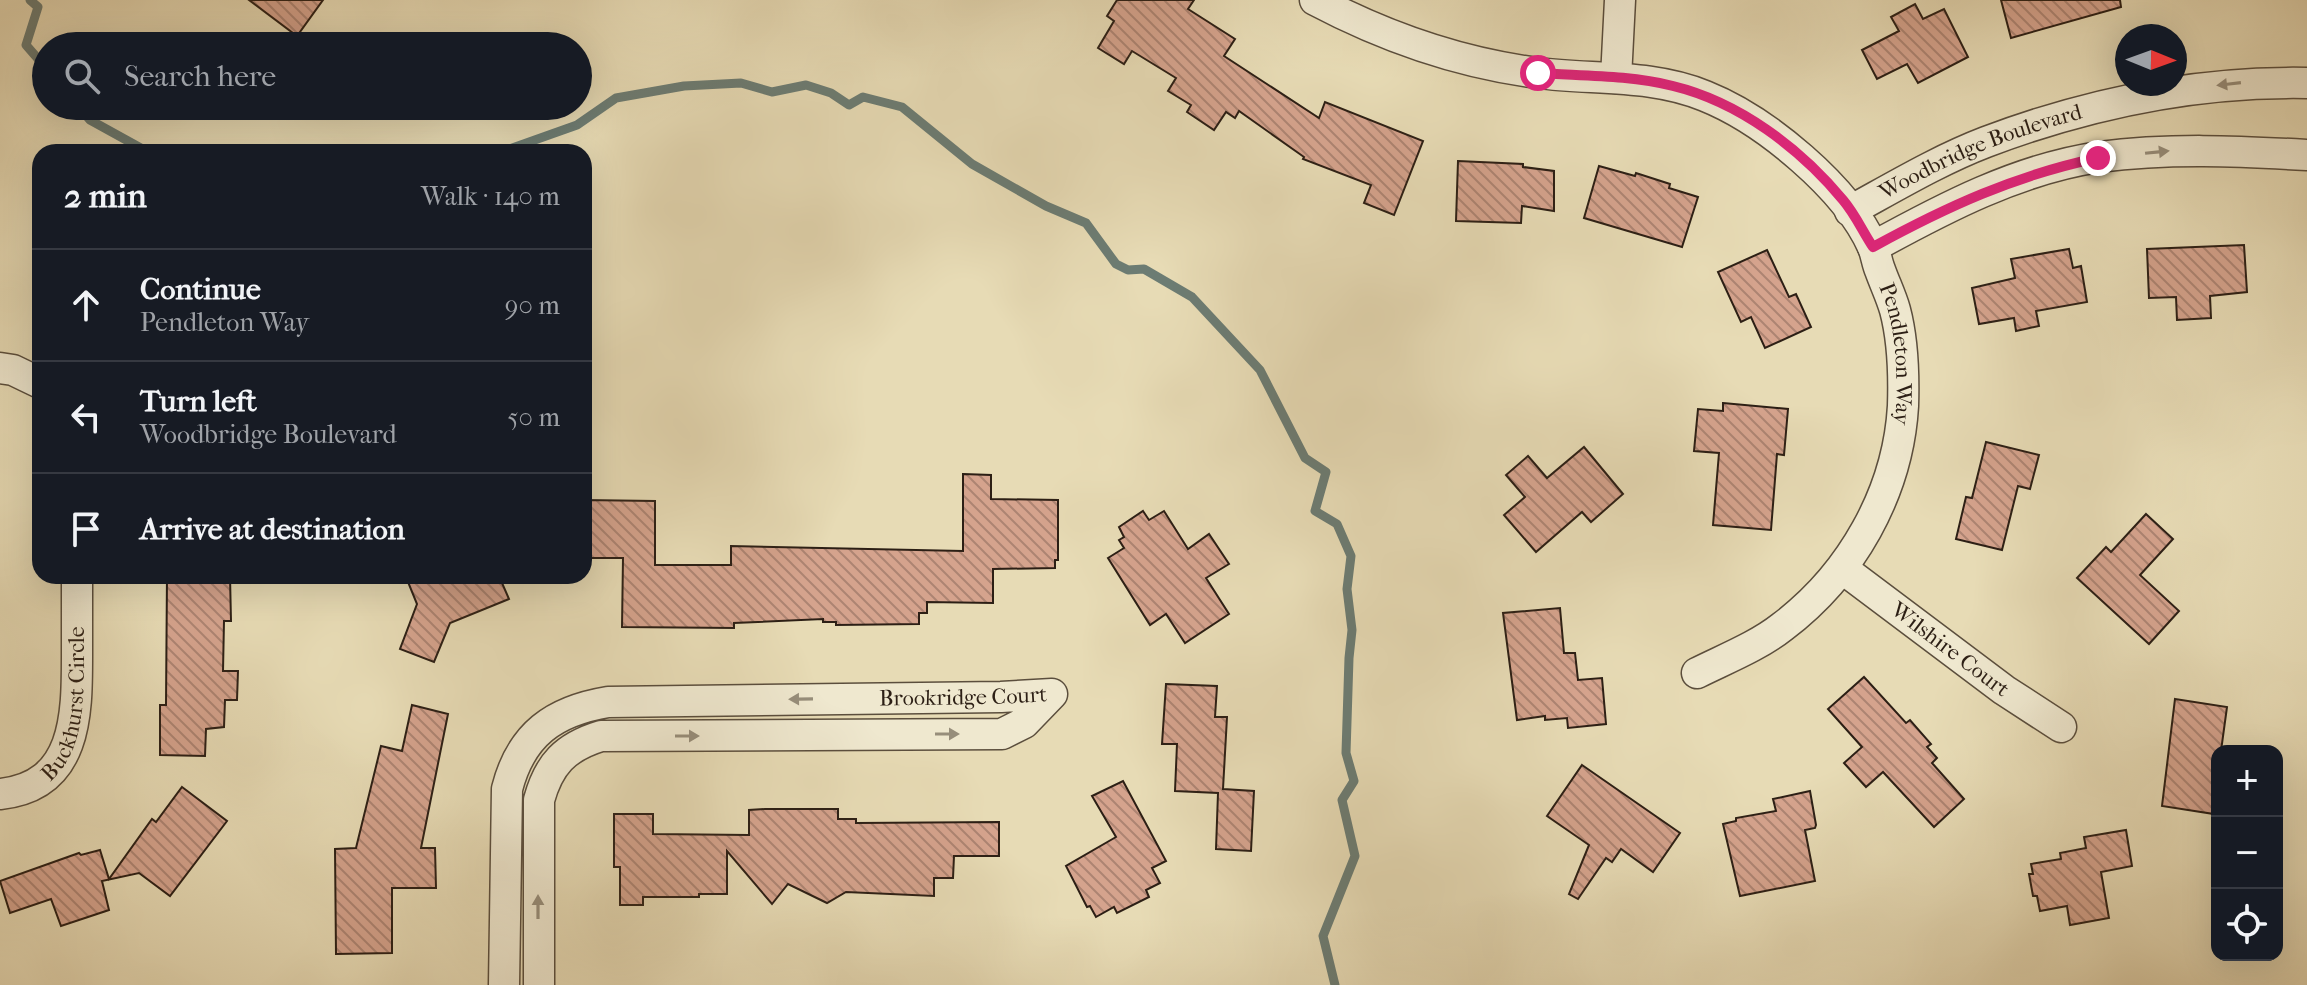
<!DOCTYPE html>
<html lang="en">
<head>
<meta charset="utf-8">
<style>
  :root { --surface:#171b24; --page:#242831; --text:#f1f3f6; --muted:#9ea1a6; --line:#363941 }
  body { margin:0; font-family:"IM FELL French Canon",serif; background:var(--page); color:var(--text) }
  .controls { position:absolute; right:24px; bottom:24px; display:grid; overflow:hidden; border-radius:16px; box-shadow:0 8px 32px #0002 }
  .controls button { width:72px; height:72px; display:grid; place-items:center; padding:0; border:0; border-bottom:2px solid var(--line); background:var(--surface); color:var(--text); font:40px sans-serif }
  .compass { position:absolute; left:2115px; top:24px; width:72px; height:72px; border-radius:50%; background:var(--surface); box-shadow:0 8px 32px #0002; rotate:91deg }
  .stop { position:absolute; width:24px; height:24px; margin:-18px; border:6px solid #db2777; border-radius:50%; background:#fff }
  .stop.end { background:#db2777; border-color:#fff; box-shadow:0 2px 8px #0008 }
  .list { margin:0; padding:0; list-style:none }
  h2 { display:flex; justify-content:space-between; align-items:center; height:104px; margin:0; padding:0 32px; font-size:34px }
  h2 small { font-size:26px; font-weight:400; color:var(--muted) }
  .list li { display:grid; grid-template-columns:52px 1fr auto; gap:24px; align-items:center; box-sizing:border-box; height:112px; padding:0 32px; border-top:2px solid var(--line) }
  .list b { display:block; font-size:30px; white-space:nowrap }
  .list p { margin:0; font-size:26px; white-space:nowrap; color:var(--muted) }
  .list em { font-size:26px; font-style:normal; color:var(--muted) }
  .icon { flex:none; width:44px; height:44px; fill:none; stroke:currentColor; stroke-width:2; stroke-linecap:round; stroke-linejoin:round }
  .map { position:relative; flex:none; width:2307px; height:985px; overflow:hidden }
  .search { position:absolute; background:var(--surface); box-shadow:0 8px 32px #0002; left:32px; top:32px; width:560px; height:88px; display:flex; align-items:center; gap:20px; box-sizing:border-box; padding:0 28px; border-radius:44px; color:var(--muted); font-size:30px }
  .panel { position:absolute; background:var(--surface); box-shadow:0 8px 32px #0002; left:32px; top:144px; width:560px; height:440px; border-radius:24px }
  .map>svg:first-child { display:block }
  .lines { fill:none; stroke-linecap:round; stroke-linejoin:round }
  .stream { stroke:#6c7c73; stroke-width:9 }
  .building { fill:url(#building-back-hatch); stroke:#2c1f15; stroke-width:2 }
  .street-casing { stroke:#5b4e3d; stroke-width:33 }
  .street { stroke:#efe8cf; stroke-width:30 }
  .oneway { fill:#978e7b }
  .route { stroke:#db2777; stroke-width:10 }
  .labels { text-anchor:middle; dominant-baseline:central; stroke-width:7; stroke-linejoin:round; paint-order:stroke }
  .street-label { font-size:22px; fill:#2c1f15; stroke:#efe8cf }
</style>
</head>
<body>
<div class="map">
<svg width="2307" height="985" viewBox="0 0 2307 985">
  <defs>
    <pattern id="building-back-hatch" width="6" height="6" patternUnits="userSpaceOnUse" patternTransform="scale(2)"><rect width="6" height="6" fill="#d5a38d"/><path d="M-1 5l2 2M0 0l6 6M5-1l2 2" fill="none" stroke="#ad8472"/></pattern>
  </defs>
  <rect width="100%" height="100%" fill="#e7dbb5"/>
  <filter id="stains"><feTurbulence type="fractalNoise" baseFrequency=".0025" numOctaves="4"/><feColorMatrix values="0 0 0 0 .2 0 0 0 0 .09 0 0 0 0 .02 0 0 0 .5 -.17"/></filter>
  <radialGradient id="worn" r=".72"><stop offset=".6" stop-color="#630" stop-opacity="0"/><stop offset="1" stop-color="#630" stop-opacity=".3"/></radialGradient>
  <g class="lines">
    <!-- stream -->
    <g class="stream">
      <path d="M30 0 38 7 26 45 46 68"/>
      <path d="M78 106 90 120 148 152"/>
      <path d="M501 152 577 125 616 98 684 86 741 83 772 92 806 85 831 93 849 105 863 97 902 107 972 164 1046 206 1086 223 1116 264 1128 270 1144 269 1192 297 1260 370 1305 458 1326 472 1315 511 1337 524 1351 556 1347 589 1352 630 1349 658 1346 753 1354 781 1342 800 1355 856 1323 936 1335 985"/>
    </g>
  </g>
  <!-- building -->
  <g class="building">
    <path d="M249 0H323L297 36Z"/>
    <path d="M1117 0H1194L1188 9 1235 39 1224 56 1319 118 1325 102 1423 141 1394 215 1364 203 1371 185 1303 159 1304 157 1239 111 1235 118 1226 112 1214 130 1187 112 1191 105 1168 91 1176 78 1132 51 1124 64 1098 48 1114 21 1107 16Z"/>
    <path d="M2001 0H2120L2121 7 2011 38Z"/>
    <path d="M1915 4 1923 19 1944 9 1968 57 1918 83 1907 64 1877 79 1862 50 1899 31 1891 17Z"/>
    <path d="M1458 161 1523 164V167L1554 171V211L1522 206 1521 223 1456 221Z"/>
    <path d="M1599 166 1635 176 1636 173 1670 184 1669 188 1698 197 1682 247 1584 218Z"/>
    <path d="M2244 245 2247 292 2210 296 2211 318 2177 320 2176 297 2149 298 2147 249Z"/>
    <path d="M2069 249 2073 268 2081 266 2087 302 2036 311 2039 326 2016 331 2014 318 1979 324 1972 288 2015 278 2011 259Z"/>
    <path d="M1767 250 1789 297 1796 294 1811 327 1765 348 1751 317 1741 322 1718 272Z"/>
    <path d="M1723 403 1788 409 1784 455 1777 454 1771 530 1713 525 1719 453 1694 451 1698 409 1723 411Z"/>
    <path d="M1986 442 2039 455 2030 489 2018 486 2002 550 1956 539 1966 497 1972 498Z"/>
    <path d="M1584 447 1623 494 1591 522 1582 512 1536 552 1504 515 1525 497 1506 475 1528 456 1547 478Z"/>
    <path d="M963 474 991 475V499L1058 500V560H1055V568L993 569V603L927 602V613H919V624L836 625V622H823V619L734 623V628L622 627 623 558H584V500L655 501V565H731V546L963 551Z"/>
    <path d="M1143 511 1149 520 1164 511 1188 549 1209 534 1229 564 1206 578 1229 614 1185 643 1166 614 1150 625 1108 558 1124 548 1119 540 1124 537 1119 527Z"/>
    <path d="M2146 514 2173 539 2140 575 2179 611 2149 644 2077 578 2106 547 2111 552Z"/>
    <path d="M167 576H230L231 621H224L223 671H238L237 700H225L224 727 206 729 205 756 160 755V705H166Z"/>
    <path d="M421 576H499L509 599 450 623 434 662 400 649 417 604 408 582Z"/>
    <path d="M1560 608 1564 653H1575L1578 680 1602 678 1606 724 1568 728 1567 718 1545 720V716L1517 720 1503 613Z"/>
    <path d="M1864 677 1906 723 1910 720 1931 744 1927 747 1937 758 1932 763 1964 799 1934 827 1883 772 1866 787 1844 763 1862 747 1828 709Z"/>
    <path d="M1166 684 1217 686 1215 717H1227L1223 789 1254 791 1251 851 1216 849 1218 793 1175 791 1177 744H1162Z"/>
    <path d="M2175 699 2227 707 2221 751H2217V793L2214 814 2162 806Z"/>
    <path d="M412 705 448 714 421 848H435L436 888H392V953L336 954 335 849 356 848 381 746 402 751Z"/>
    <path d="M1582 765 1680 833 1653 872 1621 849 1612 862 1606 858 1578 899 1569 894 1589 845 1547 816Z"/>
    <path d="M1123 781 1166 861 1152 868 1160 883 1146 890 1149 897 1117 913 1114 907 1096 917 1090 906 1087 907 1066 866 1116 837 1092 796Z"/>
    <path d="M182 787 227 821 170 896 139 873 102 881 109 910 61 926 51 899 10 913 0 881 79 853 81 855 100 850 109 879 152 819 156 822Z"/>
    <path d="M1810 791 1816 825 1815 828 1805 830 1815 881 1740 896 1723 824 1736 821V818L1776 811 1773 799Z"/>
    <path d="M765 809H838V819H856V823L999 822V856H954L953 878H934V896L846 892 827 903 788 884 772 904 727 851V894H699V897H643V905H620V867H614V814H653V834L749 835V810Z"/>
    <path d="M2126 830 2132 866 2101 872 2109 918 2070 925 2067 906 2040 911 2037 896H2033L2029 874H2033L2031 864 2061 859 2060 853 2086 848 2084 837Z"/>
  </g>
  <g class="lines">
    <defs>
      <g id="street">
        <path id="s1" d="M1315 0C1385 37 1460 63 1538 73 1594 80 1652 74 1705 96 1765 120 1847 188 1873 247 1876 254 1877 263 1880 270 1885 284 1891 296 1895 310 1903 340 1904 375 1903 406 1898 493 1851 575 1782 627 1758 646 1725 659 1697 673"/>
        <path d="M1616 78 1620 0"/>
        <path id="s2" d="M1850 211C1894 187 1939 160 1986 142 2089 103 2197 81 2307 83"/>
        <path d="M1873 247C1944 208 2018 169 2099 157 2169 148 2237 151 2307 155"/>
        <path d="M0 368 13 370 40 383"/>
        <path id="s3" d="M1843 569 2004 690 2061 727"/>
        <path id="s4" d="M0 794C77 786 77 715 77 656 77 629 77 603 77 576"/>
        <path id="s5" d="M504 985 507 789C521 734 554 711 608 702L1001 697 1052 694 1024 723 1002 734 601 736C565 747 549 764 539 800V985"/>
      </g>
    </defs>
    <!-- street casing -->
    <use href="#street" class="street-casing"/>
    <!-- street -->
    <use href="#street" class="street"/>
  </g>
  <!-- one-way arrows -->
  <defs><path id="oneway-solid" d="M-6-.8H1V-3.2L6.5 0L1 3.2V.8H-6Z" transform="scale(2)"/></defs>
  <g class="oneway">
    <use href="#oneway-solid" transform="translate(2229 84) rotate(173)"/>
    <use href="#oneway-solid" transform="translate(2157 152) rotate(-6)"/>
    <use href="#oneway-solid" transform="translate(801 699) rotate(179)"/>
    <use href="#oneway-solid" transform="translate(947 734)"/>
    <use href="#oneway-solid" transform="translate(687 736)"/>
    <use href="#oneway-solid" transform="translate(538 907) rotate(-90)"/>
  </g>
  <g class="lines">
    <!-- route -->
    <path class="route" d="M1538 73C1583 76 1629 75 1673 86 1739 102 1800 148 1843 200 1855 214 1863 232 1873 247 1946 207 2016 175 2098 158"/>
  </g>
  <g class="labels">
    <!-- street labels -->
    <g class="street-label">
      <text stroke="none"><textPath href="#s2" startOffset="144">Woodbridge Boulevard</textPath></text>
      <text stroke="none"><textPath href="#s1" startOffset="746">Pendleton Way</textPath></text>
      <text stroke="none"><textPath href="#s3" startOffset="134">Wilshire Court</textPath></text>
      <text stroke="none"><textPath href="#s4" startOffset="128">Buckhurst Circle</textPath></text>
      <text stroke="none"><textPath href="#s5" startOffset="694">Brookridge Court</textPath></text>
    </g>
  </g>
  <rect width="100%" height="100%" filter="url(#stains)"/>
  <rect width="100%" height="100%" fill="url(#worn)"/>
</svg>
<div class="controls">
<button>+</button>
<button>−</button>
<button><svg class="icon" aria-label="locate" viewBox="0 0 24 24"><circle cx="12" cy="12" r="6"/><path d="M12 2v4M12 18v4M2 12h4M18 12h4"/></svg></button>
</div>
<svg class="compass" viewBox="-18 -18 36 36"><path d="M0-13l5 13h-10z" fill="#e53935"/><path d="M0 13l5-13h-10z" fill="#9ea1a6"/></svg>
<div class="stop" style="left:1538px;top:73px"></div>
<div class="stop end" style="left:2098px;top:158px"></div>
<div class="search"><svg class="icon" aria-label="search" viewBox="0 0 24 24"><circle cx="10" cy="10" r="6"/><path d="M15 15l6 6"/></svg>Search here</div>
<section class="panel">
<h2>2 min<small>Walk · 140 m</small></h2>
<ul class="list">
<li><svg class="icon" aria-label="ahead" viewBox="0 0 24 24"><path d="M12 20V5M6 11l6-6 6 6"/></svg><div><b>Continue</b><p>Pendleton Way</p></div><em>90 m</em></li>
<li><svg class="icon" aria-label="left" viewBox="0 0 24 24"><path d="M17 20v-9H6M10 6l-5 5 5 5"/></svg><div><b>Turn left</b><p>Woodbridge Boulevard</p></div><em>50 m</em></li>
<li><svg class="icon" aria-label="arrive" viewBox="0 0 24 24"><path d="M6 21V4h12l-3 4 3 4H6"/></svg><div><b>Arrive at destination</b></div></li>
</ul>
</section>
</div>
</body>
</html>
